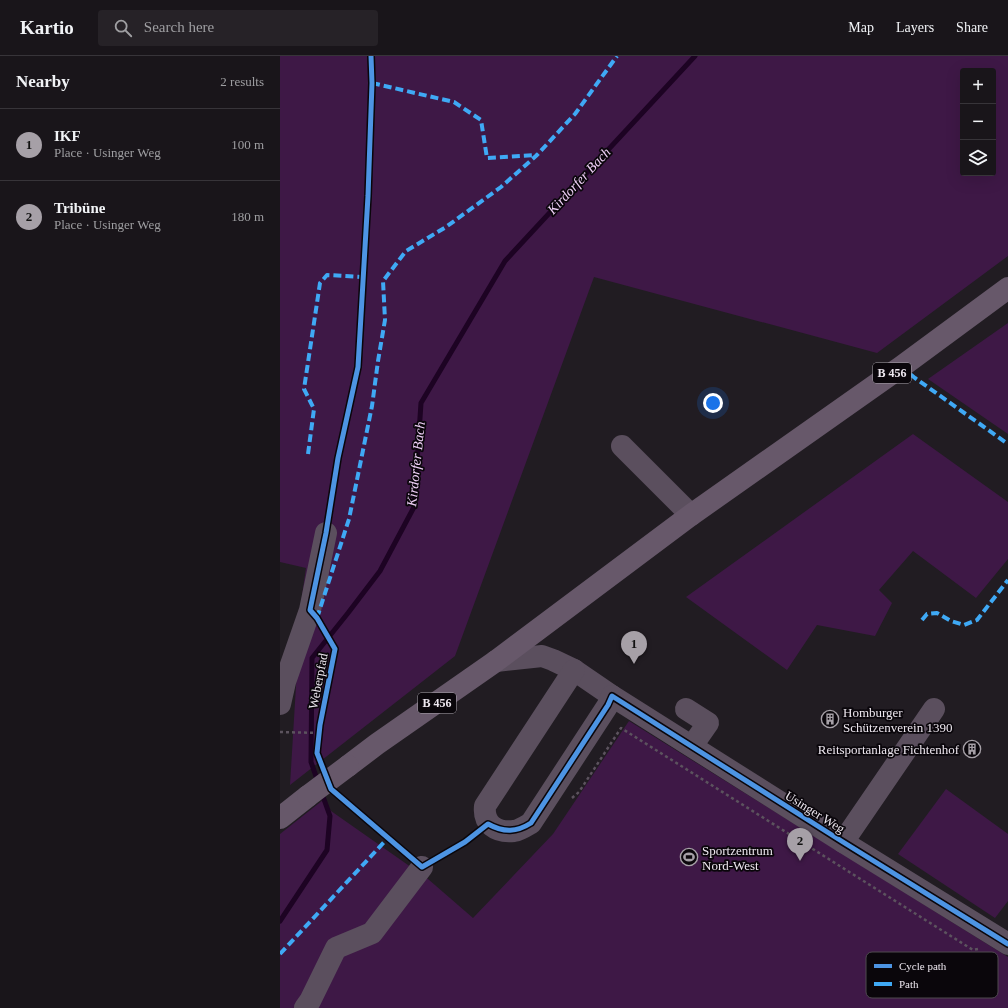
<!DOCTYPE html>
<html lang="en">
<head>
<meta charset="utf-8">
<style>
  :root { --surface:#19151a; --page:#262227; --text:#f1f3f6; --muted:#9f9fa2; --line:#373439; --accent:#a6a0a7 }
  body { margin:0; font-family:Georgia,serif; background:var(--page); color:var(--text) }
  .controls { position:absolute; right:12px; top:12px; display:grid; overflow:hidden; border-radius:4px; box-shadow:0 4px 16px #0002 }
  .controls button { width:36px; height:36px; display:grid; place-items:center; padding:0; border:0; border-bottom:1px solid var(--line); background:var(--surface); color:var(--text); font:20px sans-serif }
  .you { position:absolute; left:433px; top:347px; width:14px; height:14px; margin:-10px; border:3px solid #fff; border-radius:50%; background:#1a73e8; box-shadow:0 0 0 6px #1a73e833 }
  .badge { display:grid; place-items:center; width:26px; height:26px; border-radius:50%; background:var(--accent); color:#111; font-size:13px; font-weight:700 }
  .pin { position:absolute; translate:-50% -33px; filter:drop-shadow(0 1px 2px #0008) }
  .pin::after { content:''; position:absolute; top:21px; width:14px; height:12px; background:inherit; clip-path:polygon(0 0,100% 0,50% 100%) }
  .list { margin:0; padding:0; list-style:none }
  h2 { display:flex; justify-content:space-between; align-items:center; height:52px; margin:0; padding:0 16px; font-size:17px }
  h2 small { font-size:13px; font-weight:400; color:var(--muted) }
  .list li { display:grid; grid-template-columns:26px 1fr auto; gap:12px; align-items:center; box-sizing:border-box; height:72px; padding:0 16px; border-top:1px solid var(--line) }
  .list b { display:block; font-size:15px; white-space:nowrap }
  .list p { margin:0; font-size:13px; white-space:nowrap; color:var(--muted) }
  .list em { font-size:13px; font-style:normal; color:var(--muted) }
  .icon { flex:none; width:22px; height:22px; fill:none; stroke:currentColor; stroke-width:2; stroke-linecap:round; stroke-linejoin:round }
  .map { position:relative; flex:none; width:728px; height:952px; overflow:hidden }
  header { display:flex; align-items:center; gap:24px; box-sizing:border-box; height:56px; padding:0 20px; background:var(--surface); border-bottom:1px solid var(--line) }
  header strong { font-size:19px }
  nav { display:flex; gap:22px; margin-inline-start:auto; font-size:14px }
  .search { width:280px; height:36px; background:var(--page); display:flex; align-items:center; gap:10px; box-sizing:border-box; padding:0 14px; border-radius:4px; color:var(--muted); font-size:15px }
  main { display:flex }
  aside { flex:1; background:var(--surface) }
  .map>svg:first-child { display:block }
  .green { fill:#3e1846; fill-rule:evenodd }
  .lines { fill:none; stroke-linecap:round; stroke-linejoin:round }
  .stream { stroke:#1d0323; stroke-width:5 }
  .path { stroke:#5c535e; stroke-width:2.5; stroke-dasharray:3 3; stroke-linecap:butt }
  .minor { stroke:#5b4f5e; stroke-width:22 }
  .major { stroke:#67586a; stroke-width:22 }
  .major-bridge { stroke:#67586a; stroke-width:22 }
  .quiet { stroke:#3fa9f5; stroke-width:4; stroke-dasharray:8 4; stroke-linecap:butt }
  .cycleway-casing { stroke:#0a060b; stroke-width:8 }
  .cycleway { stroke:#4d94e3; stroke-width:5 }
  .labels { text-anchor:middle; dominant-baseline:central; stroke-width:3.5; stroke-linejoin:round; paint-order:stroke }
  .shield { fill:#0a060b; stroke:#a9a4ab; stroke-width:1 }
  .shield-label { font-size:12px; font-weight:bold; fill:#ede7ef }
  .street-label { font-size:13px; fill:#ede7ef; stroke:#0a060b }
  .poi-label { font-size:13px; fill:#ede7ef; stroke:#0a060b; text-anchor:start }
  .water-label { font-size:14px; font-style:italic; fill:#efd0f7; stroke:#0a060b }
  .key { fill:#0a060b; stroke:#4e4a4f; stroke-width:1 }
  .key-label { font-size:11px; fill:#ede7ef }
</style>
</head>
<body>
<header>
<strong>Kartio</strong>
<div class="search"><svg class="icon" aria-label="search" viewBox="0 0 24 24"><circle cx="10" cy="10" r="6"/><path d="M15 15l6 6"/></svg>Search here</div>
<nav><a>Map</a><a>Layers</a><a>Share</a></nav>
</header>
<main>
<aside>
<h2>Nearby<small>2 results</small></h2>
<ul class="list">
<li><span class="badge">1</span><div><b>IKF</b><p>Place · Usinger Weg</p></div><em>100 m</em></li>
<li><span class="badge">2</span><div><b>Tribüne</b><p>Place · Usinger Weg</p></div><em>180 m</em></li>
</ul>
</aside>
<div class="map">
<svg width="728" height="952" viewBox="0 0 728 952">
  <rect width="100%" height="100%" fill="#211c22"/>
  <!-- green -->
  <g class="green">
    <path d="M0 0H728V200L597 297 314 221 175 600 10 729 21 547 26 512 0 506ZM683 15H713V117H683Z"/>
    <path d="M728 267V378L648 323Z"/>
    <path d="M633 378 728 446V503L696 542 633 495 599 534 612 547 595 580 537 569 507 614 406 541Z"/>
    <path d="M349 665 728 901V952H0V778L43 744 51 755 148 823 193 862 273 778Z"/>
    <path d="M666 733 728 778V845L715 862 618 798Z"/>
  </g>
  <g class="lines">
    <!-- stream -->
    <g class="stream">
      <path d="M38 726 31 706 32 602 68 557 100 515 134 451 141 347 225 205 415 0"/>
      <path d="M0 865 47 794 50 760 41 735"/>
    </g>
    <!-- path -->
    <g class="path">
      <path d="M0 676 39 677"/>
      <path d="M41 707 37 697 40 669 55 593 44 574"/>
      <path d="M59 740 127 799"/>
      <path d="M292 742 299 736 341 672 693 894 698 893"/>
      <path d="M158 801 185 786 195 779"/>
    </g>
    <!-- minor -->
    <g class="minor">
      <path d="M342 390 411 459"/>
      <path d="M216 605 262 600 273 604 294 614 332 640 563 786 728 888"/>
      <path d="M294 614 205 750C203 768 216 777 234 775 240 774 246 770 251 767L328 649 332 640"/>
      <path d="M0 648 5 626 30 554 46 477"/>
      <path d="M406 653 428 667 412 690"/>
      <path d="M563 786 654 653"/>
      <path d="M25 952 30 945 56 892 92 877 142 811"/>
    </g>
    <!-- major -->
    <g class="major">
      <path d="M68 710 97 688 216 605 411 459 621 311 728 232"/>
      <path d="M0 762 28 740"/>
    </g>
    <!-- major-bridge -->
    <path class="major-bridge" d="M28 740 68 710"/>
    <!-- quiet -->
    <g class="quiet">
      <path d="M92 27 174 46 201 64 207 102 257 99"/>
      <path d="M621 311 635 322 728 388"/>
      <path d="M28 398 34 353 24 333 40 227 47 219 83 221"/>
      <path d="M37 562 69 463 92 350 98 305 105 264 103 225 126 195 166 171 221 131 257 99 295 58 337 0"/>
      <path d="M642 564 647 558 657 557 671 565 684 569 697 564 728 524"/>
      <path d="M0 898 107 783"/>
    </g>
    <defs>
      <path id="cycleway" d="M91 0 92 27 88 140 78 311 58 402 46 477 30 554 37 562 55 593 40 669 37 697 51 733 142 811 185 786 208 768C224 777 237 776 251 767L328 649 332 640 563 786 728 888"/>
    </defs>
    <!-- cycleway casing -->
    <use href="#cycleway" class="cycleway-casing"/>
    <!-- cycleway -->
    <use href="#cycleway" class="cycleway"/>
  </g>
  <!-- icons -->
  <defs>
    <symbol id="building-ring" viewBox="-11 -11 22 22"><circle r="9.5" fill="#0a060b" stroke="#a6a0a7" stroke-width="1.5"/><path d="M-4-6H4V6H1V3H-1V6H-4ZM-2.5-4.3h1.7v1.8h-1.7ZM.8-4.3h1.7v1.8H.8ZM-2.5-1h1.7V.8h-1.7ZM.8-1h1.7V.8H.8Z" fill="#a6a0a7"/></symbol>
    <symbol id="stadium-ring" viewBox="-11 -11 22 22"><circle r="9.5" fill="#0a060b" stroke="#a6a0a7" stroke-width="1.5"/><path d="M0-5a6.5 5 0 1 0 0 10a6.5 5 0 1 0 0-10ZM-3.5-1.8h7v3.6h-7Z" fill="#a6a0a7"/></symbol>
  </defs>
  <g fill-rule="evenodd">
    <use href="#building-ring" x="540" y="653" width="20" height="20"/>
    <use href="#building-ring" x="682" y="683" width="20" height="20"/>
    <use href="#stadium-ring" x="399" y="791" width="20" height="20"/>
  </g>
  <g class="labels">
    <!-- shield labels -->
    <g class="shield">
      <rect x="593" y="307" width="38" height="20" rx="3"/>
      <rect x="138" y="637" width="38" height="20" rx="3"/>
    </g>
    <g class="shield-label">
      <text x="612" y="317">B 456</text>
      <text x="157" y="647">B 456</text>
    </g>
    <!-- street labels -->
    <g class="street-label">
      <text transform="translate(38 625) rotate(-79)">Weberpfad</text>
      <text transform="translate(535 756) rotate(32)">Usinger Weg</text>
    </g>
    <!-- poi labels -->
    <g class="poi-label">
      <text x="563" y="656">Homburger<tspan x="563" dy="15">Schützenverein 1390</tspan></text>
      <text x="679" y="693" text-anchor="end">Reitsportanlage Fichtenhof</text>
      <text x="422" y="794">Sportzentrum<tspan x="422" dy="15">Nord-West</tspan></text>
    </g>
    <!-- water labels -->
    <g class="water-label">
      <text transform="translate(299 125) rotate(-47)">Kirdorfer Bach</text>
      <text transform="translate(136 408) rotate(-84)">Kirdorfer Bach</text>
    </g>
  </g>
  <!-- legend -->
  <rect x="586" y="896" width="132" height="46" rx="6" class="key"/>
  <rect x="594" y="908" width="18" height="4" fill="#4d94e3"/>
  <rect x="594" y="926" width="18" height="4" fill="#3fa9f5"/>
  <g class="key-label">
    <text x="619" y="914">Cycle path</text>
    <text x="619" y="932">Path</text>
  </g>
</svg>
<div class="controls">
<button>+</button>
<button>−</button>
<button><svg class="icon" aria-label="layers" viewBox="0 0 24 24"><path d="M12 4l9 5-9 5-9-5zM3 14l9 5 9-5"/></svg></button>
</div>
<div class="you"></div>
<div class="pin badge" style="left:354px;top:608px">1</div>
<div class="pin badge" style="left:520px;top:805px">2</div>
</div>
</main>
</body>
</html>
